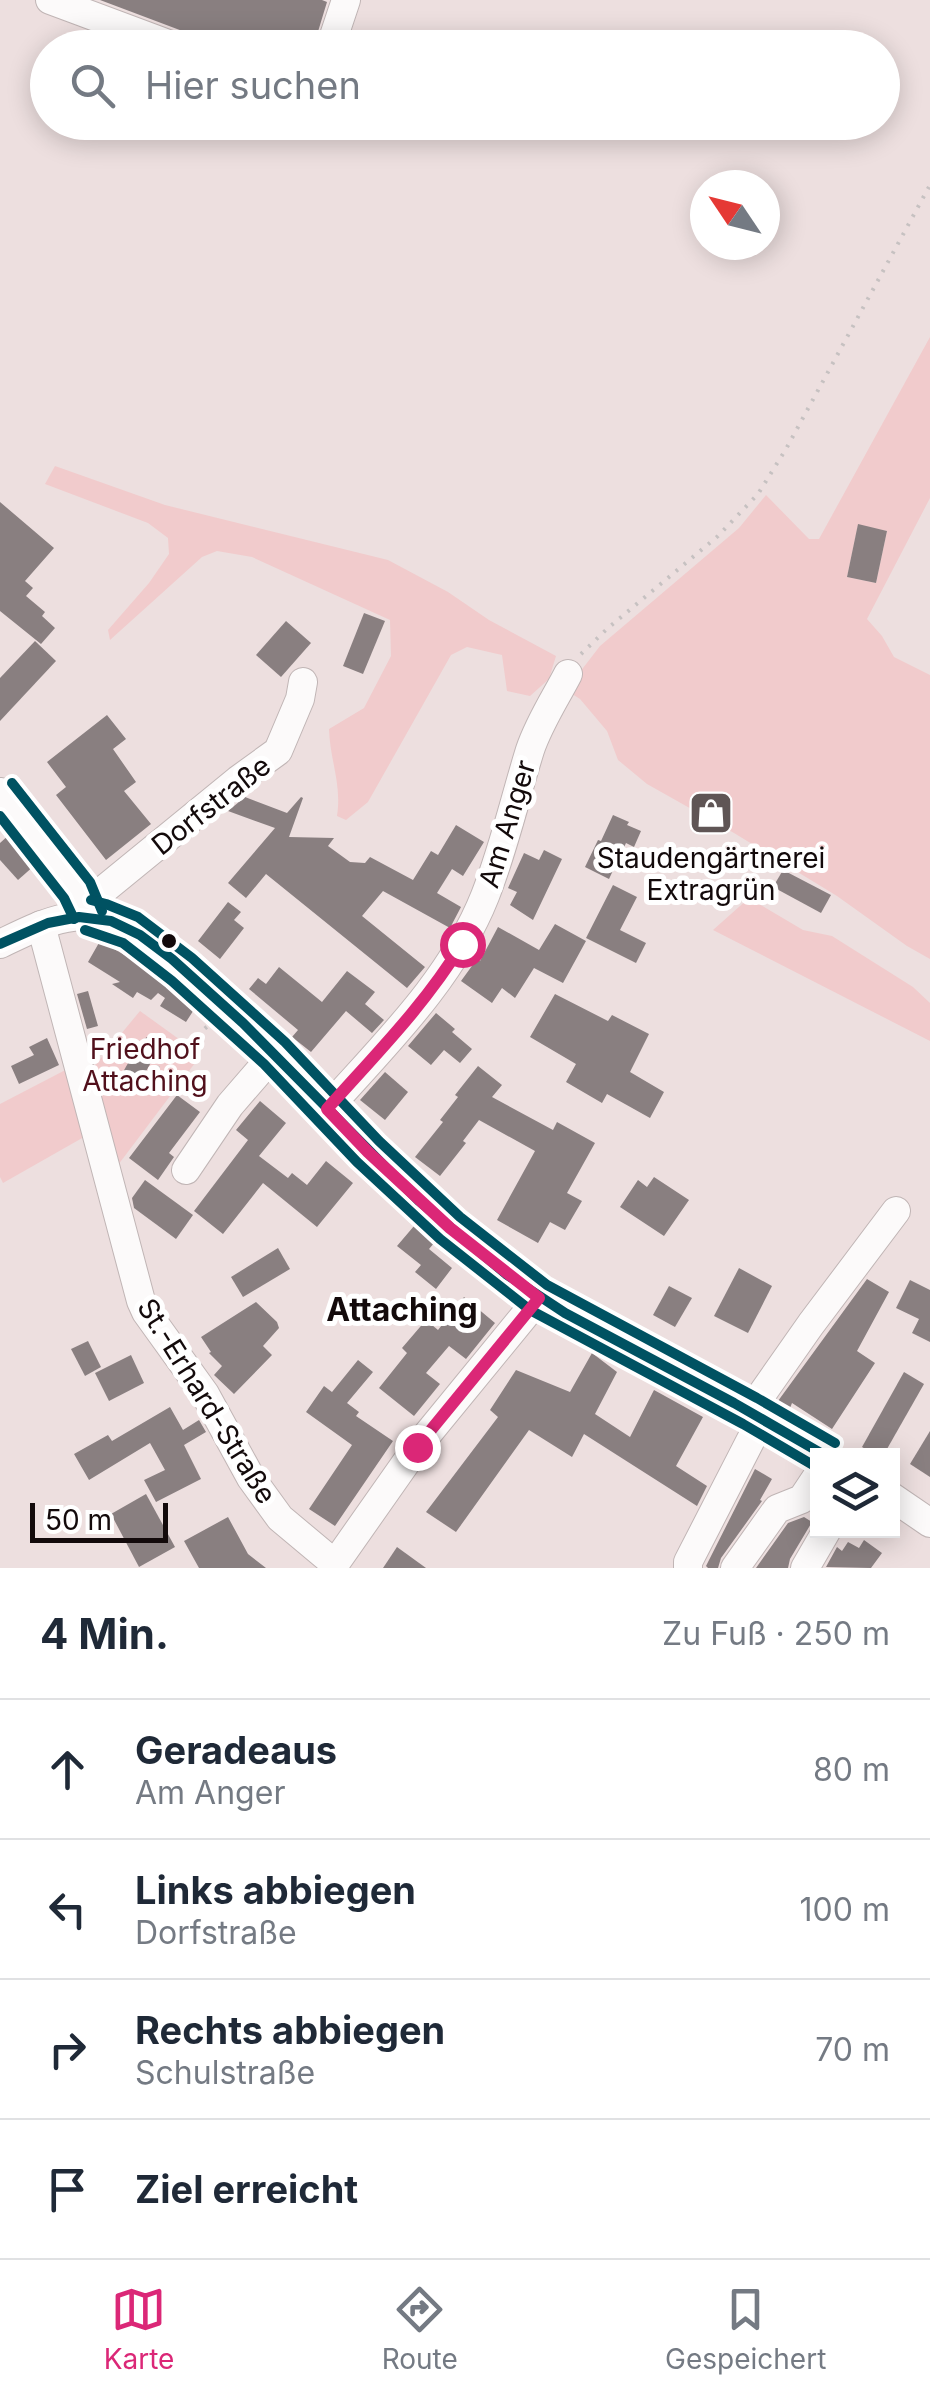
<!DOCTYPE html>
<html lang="de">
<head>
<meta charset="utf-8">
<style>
  :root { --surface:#fff; --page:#f2f2f3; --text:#1f2937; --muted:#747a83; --line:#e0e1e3; --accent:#db2777 }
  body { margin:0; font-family:Inter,sans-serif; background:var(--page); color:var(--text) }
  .controls { position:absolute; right:30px; bottom:30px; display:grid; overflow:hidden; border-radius:0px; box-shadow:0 5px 25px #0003 }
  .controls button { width:90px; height:90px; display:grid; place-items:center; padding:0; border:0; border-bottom:2px solid var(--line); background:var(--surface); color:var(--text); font:50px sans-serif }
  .compass { position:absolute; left:690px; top:170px; width:90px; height:90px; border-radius:50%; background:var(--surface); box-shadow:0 5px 25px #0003; rotate:305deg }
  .scale { position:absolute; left:30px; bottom:25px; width:138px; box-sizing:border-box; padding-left:10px; border:5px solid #130a0b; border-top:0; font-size:28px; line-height:35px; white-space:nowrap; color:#130a0b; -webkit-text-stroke:8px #fff; paint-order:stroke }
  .stop { position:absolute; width:30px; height:30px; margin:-22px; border:8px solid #db2777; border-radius:50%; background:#fff }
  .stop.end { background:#db2777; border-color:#fff; box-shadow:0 2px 10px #0008 }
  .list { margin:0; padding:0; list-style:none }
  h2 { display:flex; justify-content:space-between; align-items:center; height:130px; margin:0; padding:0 40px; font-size:42px }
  h2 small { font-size:32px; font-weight:400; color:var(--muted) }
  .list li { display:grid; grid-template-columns:65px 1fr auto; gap:30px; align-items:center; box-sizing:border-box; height:140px; padding:0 40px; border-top:2px solid var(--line) }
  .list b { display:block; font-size:38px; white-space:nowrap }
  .list p { margin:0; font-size:32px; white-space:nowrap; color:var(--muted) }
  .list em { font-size:32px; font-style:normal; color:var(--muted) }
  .icon { flex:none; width:55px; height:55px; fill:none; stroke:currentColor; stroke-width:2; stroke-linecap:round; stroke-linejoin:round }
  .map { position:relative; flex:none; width:930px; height:1568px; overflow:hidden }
  .search { position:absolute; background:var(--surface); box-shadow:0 5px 25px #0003; left:30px; right:30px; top:30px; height:110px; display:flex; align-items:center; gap:25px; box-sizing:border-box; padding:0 35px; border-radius:55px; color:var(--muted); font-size:38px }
  .sheet { height:690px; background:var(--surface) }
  nav { display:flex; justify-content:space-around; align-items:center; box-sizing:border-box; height:140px; border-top:2px solid var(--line); background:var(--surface); font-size:28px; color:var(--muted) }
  nav a { display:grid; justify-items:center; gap:5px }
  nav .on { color:var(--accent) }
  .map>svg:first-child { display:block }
  .green { fill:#f1cbcc; fill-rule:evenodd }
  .building { fill:#897f80 }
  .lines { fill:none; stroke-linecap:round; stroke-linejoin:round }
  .minor-casing { stroke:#c0b5b5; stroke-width:30 }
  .path { stroke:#c6c1c1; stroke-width:4; stroke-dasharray:2.5 8; stroke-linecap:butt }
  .minor { stroke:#fcfafa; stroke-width:28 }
  .bus-1-casing { stroke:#fff; stroke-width:18 }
  .bus-2-casing { stroke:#fff; stroke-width:18 }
  .bus-3-casing { stroke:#fff; stroke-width:18 }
  .bus-1 { stroke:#005262; stroke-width:10 }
  .bus-2 { stroke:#005262; stroke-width:10 }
  .bus-3 { stroke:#005262; stroke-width:10 }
  .route { stroke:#db2777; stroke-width:12 }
  .bus-dot { fill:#130a0b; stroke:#fff; stroke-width:4 }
  .labels { text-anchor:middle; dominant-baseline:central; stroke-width:10; stroke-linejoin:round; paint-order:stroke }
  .street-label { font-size:28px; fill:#130a0b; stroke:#fff }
  .poi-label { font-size:28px; fill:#130a0b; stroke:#fff }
  .park-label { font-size:28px; fill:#51101c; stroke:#fff }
  .quarter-label { font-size:32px; font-weight:bold; fill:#130a0b; stroke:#fff }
</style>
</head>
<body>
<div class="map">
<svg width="930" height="1568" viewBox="0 0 930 1568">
  <rect width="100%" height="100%" fill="#eddfdf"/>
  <!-- green -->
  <g class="green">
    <path d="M930 337V498L867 619 882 636 894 657 930 675V959L907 946 837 896 734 833 647 784 618 760 607 731 580 699 566 690 600 646 739 528 766 495 809 539H819ZM858 525 887 531 876 583 847 577Z"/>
    <path d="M55 466 165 505 388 560 448 592 489 620 556 656 549 679 530 696 507 691 502 655 467 647 451 655 368 802 346 820 337 816C342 784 330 761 329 729L364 708 391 656 390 620 252 557 217 551 202 557 110 640 108 630 149 583 169 554 168 538 148 523 45 484Z"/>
    <path d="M749 898 803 930 832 936 913 987 930 1003V1041L713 930Z"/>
    <path d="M140 1011 201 1055 118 1165 92 1069Z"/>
    <path d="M75 1065 91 1133 3 1183 0 1177V1104Z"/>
  </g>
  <!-- building -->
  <g class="building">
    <path d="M100 0H322L327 2 313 48H200L196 46 193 38 185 32Z"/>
    <path d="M0 502 54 548 25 581 33 588 26 596 45 612 42 616 55 628 41 644 0 611Z"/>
    <path d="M858 524 887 531 876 583 847 577Z"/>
    <path d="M364 613 385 621 363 674 343 666Z"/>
    <path d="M286 621 311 643 281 677 256 655Z"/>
    <path d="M35 641 56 661 0 721V678Z"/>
    <path d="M107 715 126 739 113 749 136 782 124 791 151 824 106 860 56 795 66 787 47 762Z"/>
    <path d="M245 797 287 813 301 797 303 798 289 837 334 838 328 846 350 862 365 863 370 857 413 880 431 851 438 855 456 825 484 842 463 876 452 869 437 893 461 907 450 928 383 891 362 916 425 967 407 988 266 874 246 898 228 883 275 828 228 811Z"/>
    <path d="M613 815 629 822 627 825 641 831 634 847 626 843 609 879 585 867 598 840 601 841Z"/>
    <path d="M10 834 35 865 18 880 0 860V843Z"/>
    <path d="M544 850 562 859 533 920 510 905 517 892 508 888 524 853 539 860Z"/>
    <path d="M783 870 831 895 821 913 773 887Z"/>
    <path d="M613 885 637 897 620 930 646 943 636 963 586 938Z"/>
    <path d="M228 902 241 912 234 920 244 928 220 959 198 941Z"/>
    <path d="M555 924 586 941 563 983 534 968 515 998 502 988 492 1003 461 981 477 959 480 961 498 927 539 950Z"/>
    <path d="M100 941 151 970 150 972 185 995 197 1005 186 1022 160 1006 165 998 158 993 151 1000 137 992 133 998 112 984 120 982 88 962Z"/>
    <path d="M279 967 322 1002 347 971 375 992 365 1004 384 1020 372 1033 346 1011 311 1052 292 1037 298 1030 249 989 258 978 266 984Z"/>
    <path d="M88 991 98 1026 87 1029 77 994Z"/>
    <path d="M555 994 608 1021 612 1015 649 1034 630 1072 664 1092 650 1118 607 1094 602 1103 566 1082 576 1064 530 1037Z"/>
    <path d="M436 1013 455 1029 452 1032 472 1049 460 1063 444 1050 431 1065 408 1046Z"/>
    <path d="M147 1037 155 1039 158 1045 155 1055 137 1088 124 1081 127 1074 123 1072 140 1042Z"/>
    <path d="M47 1038 59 1065 19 1084 11 1066 34 1055 29 1047Z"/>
    <path d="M478 1066 502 1085 492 1097 553 1130 557 1122 595 1143 567 1193 582 1201 565 1230 550 1222 538 1243 497 1220 535 1151 479 1120 463 1141 466 1143 440 1176 415 1157 443 1122 440 1120 458 1097 455 1095Z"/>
    <path d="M385 1072 408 1092 385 1120 360 1100Z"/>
    <path d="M177 1095 200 1112 169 1153 174 1157 158 1180 129 1158Z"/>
    <path d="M260 1101 286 1123 259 1156 288 1178 292 1173 307 1185 326 1161 353 1183 317 1227 263 1183 223 1234 194 1211 248 1140 236 1130Z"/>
    <path d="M654 1177 689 1200 664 1236 620 1207 638 1180 647 1187Z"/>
    <path d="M145 1180 193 1215 176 1239 134 1208 132 1198Z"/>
    <path d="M414 1226 435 1242 429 1249 452 1268 436 1289 415 1272 421 1265 397 1246Z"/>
    <path d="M278 1248 290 1269 243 1297 231 1277Z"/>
    <path d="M739 1268 772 1286 748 1333 714 1316Z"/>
    <path d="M867 1279 889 1292 857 1351 875 1363 832 1429 792 1403 790 1408 778 1401Z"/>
    <path d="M910 1280 930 1290V1342L912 1333 919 1319 896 1308Z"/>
    <path d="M669 1286 692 1298 675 1327 653 1315Z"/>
    <path d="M464 1297 495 1323 466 1359 449 1346 426 1373 440 1384 414 1416 379 1388 407 1353 402 1348 426 1320 438 1330Z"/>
    <path d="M256 1302 277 1322 279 1328 263 1346 272 1355 234 1394 214 1375 222 1366 209 1353 211 1352 201 1337Z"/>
    <path d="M88 1341 101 1367 85 1376 71 1349Z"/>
    <path d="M592 1353 617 1372 595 1414 630 1437 654 1390 703 1417 676 1466 707 1486 697 1506 584 1434 572 1457 529 1430 456 1532 426 1512 498 1417 490 1410 516 1370 570 1392Z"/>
    <path d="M131 1355 144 1383 109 1401 95 1373Z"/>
    <path d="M358 1360 373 1372 347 1403 359 1412 356 1416 393 1441 335 1526 309 1509 352 1445 306 1412 324 1386 332 1392Z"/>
    <path d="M904 1372 924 1384 883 1456H877L862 1447Z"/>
    <path d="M170 1407 183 1430 199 1420 206 1432 184 1445 201 1479 156 1502 144 1480 165 1470 150 1443 89 1480 74 1454 108 1435 112 1441Z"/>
    <path d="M930 1431V1477L910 1464Z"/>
    <path d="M755 1469 772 1479 760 1500 762 1501 721 1558 718 1568H708L706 1566Z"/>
    <path d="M146 1494 175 1547 139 1567 111 1514Z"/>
    <path d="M228 1517 248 1554 266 1568H199L184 1541Z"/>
    <path d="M804 1517 812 1522 790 1559 788 1568H756L788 1523Z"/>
    <path d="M864 1540 882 1553 871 1568 826 1567 837 1547 842 1551 848 1542 859 1548Z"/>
    <path d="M397 1547 426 1568H383Z"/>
  </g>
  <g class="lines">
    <defs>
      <g id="minor">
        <path d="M50 0 179 48"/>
        <path d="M330 48 346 0"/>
        <path d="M0 792 77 890 85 905 88 915"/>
        <path d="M85 905 238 780 278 751 300 699 303 682"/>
        <path d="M41 925 141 1301 146 1312 205 1394 251 1478 280 1518 335 1564"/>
        <path d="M0 944C46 922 80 903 129 929 159 945 186 972 212 995 296 1068 366 1156 450 1229 479 1253 509 1279 541 1299 573 1319 607 1336 640 1353 703 1386 766 1419 827 1456"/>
        <path d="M327 1109C386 1043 452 979 485 896 504 848 515 798 530 750 539 723 555 699 568 674"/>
        <path d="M186 1170 230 1105 275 1053"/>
        <path d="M750 1411 811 1324 896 1211"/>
        <path d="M892 1497 930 1523"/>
        <path d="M332 1568 417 1447 539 1298"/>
        <path d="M688 1568V1562L762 1418"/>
        <path d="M735 1568 777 1509 802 1499 818 1475"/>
        <path d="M805 1568 827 1530"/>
      </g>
    </defs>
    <!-- minor casing -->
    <use href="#minor" class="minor-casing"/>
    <!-- path -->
    <g class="path">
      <path d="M581 654 608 628 718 536 758 494 786 449 930 185"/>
      <path d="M141 1095 163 1058 183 1047 209 1025"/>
    </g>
    <!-- minor -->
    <use href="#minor" class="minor"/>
    <defs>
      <path id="bus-1" d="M0 944 48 923 79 917 111 921 140 935 172 959 243 1023 419 1201 506 1274 565 1313 734 1403 826 1456"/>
      <g id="bus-2">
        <path d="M0 816 64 898 74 919"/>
        <path d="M85 930 123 943 172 981 264 1064 357 1162 440 1239 530 1310 743 1424 818 1468"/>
      </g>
      <g id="bus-3">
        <path d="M12 783 90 882 102 911"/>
        <path d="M91 900 106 904 138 917 192 958 285 1042 379 1141 460 1217 547 1285 757 1398 835 1443"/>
      </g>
    </defs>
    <!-- bus-1 casing -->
    <use href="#bus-1" class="bus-1-casing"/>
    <!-- bus-2 casing -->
    <use href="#bus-2" class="bus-2-casing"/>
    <!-- bus-3 casing -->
    <use href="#bus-3" class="bus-3-casing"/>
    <!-- bus-1 -->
    <use href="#bus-1" class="bus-1"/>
    <!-- bus-2 -->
    <use href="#bus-2" class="bus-2"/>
    <!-- bus-3 -->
    <use href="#bus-3" class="bus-3"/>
  </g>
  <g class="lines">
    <!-- route -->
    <path class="route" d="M417 1447 539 1298 450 1228 368 1152 327 1109C374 1056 425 1005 462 944"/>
  </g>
  <!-- icons -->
  <defs>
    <symbol id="shop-square" viewBox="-11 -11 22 22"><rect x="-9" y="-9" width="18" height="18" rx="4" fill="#5f5555" stroke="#fff"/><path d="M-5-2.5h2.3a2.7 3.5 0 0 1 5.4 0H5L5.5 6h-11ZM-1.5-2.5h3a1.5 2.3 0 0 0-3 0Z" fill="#fff"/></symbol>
  </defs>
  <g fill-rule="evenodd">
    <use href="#shop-square" x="686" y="788" width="50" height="50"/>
  </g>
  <!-- markers -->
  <circle class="bus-dot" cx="169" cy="941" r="9"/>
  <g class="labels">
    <!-- street labels -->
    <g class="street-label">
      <text transform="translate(211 805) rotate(-38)">Dorfstraße</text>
      <text transform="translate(507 824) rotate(-73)">Am Anger</text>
      <text transform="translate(207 1401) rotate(58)">St.-Erhard-Straße</text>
    </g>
    <!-- poi labels -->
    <g class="poi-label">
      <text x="711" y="858">Staudengärtnerei<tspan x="711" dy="32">Extragrün</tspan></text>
    </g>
    <!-- park labels -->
    <g class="park-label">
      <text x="145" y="1049">Friedhof<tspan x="145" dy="32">Attaching</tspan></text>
    </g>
    <!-- quarter labels -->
    <g class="quarter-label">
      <text x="402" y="1309">Attaching</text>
    </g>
  </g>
</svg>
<div class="controls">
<button><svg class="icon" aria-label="layers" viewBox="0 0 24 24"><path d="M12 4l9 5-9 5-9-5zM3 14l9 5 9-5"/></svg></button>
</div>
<svg class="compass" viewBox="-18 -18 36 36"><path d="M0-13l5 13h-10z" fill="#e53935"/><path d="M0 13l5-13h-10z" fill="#747a83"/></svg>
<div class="scale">50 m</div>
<div class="stop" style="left:462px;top:944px"></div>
<div class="stop end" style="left:417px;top:1447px"></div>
<div class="search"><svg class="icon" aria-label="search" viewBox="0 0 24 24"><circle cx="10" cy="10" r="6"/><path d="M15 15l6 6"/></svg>Hier suchen</div>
</div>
<section class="sheet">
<h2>4 Min.<small>Zu Fuß · 250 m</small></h2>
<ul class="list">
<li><svg class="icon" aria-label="ahead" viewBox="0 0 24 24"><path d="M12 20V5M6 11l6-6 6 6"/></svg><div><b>Geradeaus</b><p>Am Anger</p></div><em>80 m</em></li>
<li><svg class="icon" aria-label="left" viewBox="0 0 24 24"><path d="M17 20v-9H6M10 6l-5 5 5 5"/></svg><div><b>Links abbiegen</b><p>Dorfstraße</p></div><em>100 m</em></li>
<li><svg class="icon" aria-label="right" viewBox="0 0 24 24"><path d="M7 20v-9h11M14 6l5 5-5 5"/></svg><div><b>Rechts abbiegen</b><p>Schulstraße</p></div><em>70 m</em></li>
<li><svg class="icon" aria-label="arrive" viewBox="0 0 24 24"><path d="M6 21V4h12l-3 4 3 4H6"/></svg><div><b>Ziel erreicht</b></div></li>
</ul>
</section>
<nav>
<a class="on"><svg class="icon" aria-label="map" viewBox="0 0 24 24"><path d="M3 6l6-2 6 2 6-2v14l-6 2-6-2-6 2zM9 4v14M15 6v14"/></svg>Karte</a>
<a><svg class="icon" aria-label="directions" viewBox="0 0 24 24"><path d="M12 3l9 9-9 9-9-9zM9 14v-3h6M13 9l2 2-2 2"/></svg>Route</a>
<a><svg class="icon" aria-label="saved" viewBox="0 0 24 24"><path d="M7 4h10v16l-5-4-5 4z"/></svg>Gespeichert</a>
</nav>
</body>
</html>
